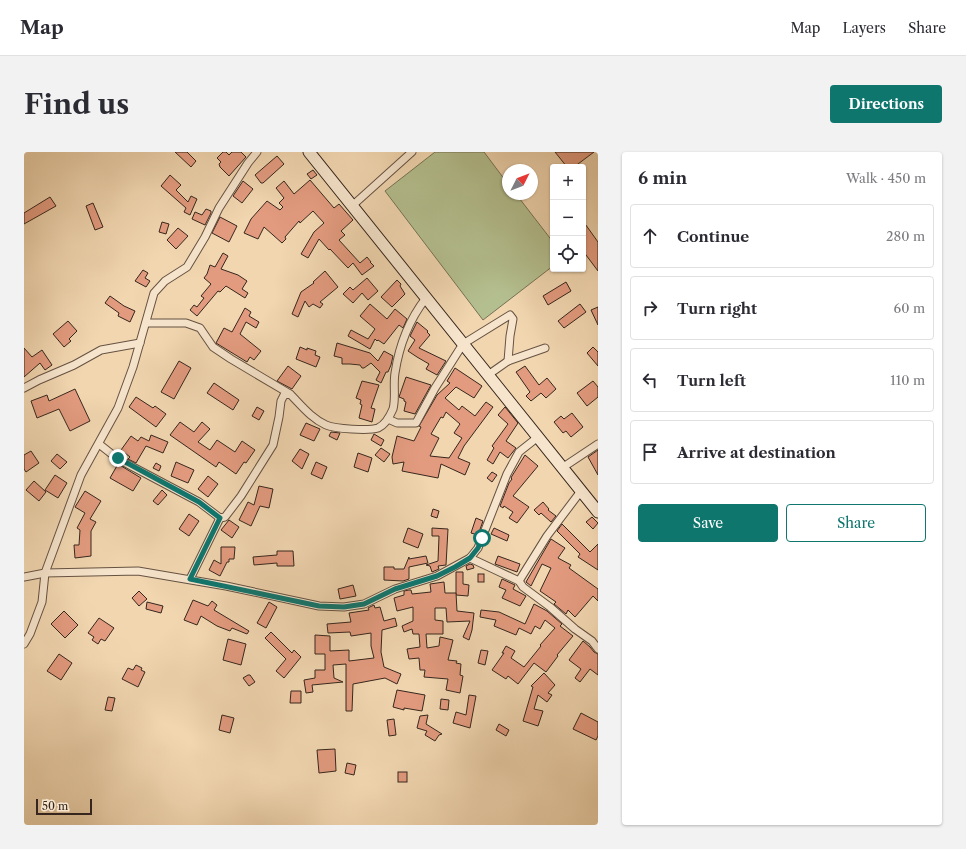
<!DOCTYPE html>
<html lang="en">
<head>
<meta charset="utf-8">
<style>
  :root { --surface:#fff; --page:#f2f2f3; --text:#2b2b33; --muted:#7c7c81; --line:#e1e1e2; --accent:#0f766e }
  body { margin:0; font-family:"Libre Caslon Text",serif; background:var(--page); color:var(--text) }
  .controls { position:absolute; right:12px; top:12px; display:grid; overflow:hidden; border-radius:4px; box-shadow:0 1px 3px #0004 }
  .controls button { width:36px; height:36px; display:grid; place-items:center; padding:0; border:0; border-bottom:1px solid var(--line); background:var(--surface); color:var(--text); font:20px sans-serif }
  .compass { position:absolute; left:478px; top:12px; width:36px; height:36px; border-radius:50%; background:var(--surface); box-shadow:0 1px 3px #0004; rotate:48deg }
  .scale { position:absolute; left:12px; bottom:10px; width:56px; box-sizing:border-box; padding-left:4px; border:2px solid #36261d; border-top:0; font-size:11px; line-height:14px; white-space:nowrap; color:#36261d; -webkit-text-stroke:3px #f6e4cc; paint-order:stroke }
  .stop { position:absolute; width:12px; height:12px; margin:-9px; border:3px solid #0f766e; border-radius:50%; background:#fff }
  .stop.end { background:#0f766e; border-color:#fff; box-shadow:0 1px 4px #0008 }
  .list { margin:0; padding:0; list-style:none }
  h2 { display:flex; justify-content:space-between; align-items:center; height:52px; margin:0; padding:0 16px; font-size:17px }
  h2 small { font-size:13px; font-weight:400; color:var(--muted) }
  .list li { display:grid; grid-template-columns:26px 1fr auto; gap:12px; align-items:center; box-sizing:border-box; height:64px; margin:0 8px 8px; padding:0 8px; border:1px solid var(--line); border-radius:4px }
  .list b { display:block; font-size:15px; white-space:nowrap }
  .list em { font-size:13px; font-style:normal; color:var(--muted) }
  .actions { display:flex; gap:8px; padding:12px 16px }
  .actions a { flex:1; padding:9px 0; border:1px solid var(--accent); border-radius:4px; text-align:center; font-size:14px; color:var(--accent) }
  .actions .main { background:var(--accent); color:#fff }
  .icon { flex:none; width:22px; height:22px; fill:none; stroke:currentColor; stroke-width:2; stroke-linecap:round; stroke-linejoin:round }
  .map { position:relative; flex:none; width:574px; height:673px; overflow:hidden; border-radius:4px }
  header { display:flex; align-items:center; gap:24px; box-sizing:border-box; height:56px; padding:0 20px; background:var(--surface); border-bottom:1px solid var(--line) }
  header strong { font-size:19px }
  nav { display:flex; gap:22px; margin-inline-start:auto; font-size:14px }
  .intro { display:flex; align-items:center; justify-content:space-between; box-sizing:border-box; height:96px; padding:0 24px }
  h1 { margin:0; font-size:28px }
  .button { padding:10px 18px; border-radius:4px; background:var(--accent); color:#fff; font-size:14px; font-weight:700 }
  main { display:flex; gap:24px; padding:0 24px }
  aside { flex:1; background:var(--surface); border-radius:4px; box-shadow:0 1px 3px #0004 }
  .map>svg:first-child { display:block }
  .green { fill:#b4bf8f; stroke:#757256 }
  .building { fill:#e39b7f; stroke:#36261d; fill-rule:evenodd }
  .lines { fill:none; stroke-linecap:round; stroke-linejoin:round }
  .minor-casing { stroke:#655242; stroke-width:9 }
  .secondary-casing { stroke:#36261d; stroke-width:13 }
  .minor { stroke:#f6e4cc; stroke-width:7 }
  .secondary { stroke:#f6e4cc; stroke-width:11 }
  .route { stroke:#0f766e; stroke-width:5 }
</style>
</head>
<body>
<header>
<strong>Map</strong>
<nav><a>Map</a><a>Layers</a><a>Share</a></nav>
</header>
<div class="intro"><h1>Find us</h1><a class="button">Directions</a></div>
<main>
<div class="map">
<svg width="574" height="673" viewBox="0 0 574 673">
  <rect width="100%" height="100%" fill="#f1d6b0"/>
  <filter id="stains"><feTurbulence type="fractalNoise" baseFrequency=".005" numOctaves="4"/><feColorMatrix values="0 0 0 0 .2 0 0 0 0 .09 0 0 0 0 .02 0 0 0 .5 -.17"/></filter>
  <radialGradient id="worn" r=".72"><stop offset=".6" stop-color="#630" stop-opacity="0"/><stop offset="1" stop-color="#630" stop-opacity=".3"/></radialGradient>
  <!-- green -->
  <path class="green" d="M411 0H460L484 32V42H492L529 90V114L459 168 361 39Z"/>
  <!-- building -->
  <g class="building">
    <path d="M151 0H163L172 9 167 15Z"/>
    <path d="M199 0H202L205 3 208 0H217L222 5 205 24 196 15 195 12 197 10 193 6Z"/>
    <path d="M531 0H570L550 15H543Z"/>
    <path d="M253 4 260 12 239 31H237L231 23Z"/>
    <path d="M289 18 293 23 287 27 283 22Z"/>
    <path d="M146 23 157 33 152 38 164 50 167 44 173 47 166 63 160 60 162 56 137 34Z"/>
    <path d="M286 28 310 56 315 52 329 68 317 79 321 83 315 88 336 111 343 105 347 110H346L350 114 338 123 329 111 324 116 306 97 305 98 295 87 284 106 277 102 290 80 300 71 289 59 276 71 275 69 261 85 262 87 258 91 240 75 234 87 220 81 227 67 243 49 256 58 259 55 255 51 260 46 252 36 260 29 270 42Z"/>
    <path d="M219 29 229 37 218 51 209 44Z"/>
    <path d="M26 45 32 54 0 72V61Z"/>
    <path d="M69 51 79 75 71 78 62 54Z"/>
    <path d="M182 57 187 59V61L181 73 168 67 171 60 178 63Z"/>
    <path d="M196 65 213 74 205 90 188 81Z"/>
    <path d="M559 69 574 90V119L559 99Z"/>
    <path d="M138 70 145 72 142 82 135 80Z"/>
    <path d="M154 76 164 84 152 97 143 88Z"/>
    <path d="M199 101 204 104 197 117 214 123 223 129 218 137 224 141 221 146 202 134 196 140 194 139 173 164 166 158 170 153 173 155 180 146 177 144 187 132 180 126 183 122 186 113 191 115Z"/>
    <path d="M119 118 124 121 121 126 126 129 122 135 111 129Z"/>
    <path d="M301 119 314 135 296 150 299 152 296 156 289 152 285 155 281 149 274 165 268 162 277 140 290 131 289 130Z"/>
    <path d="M343 126 354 139 344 148 338 141 329 151 319 142 326 135 329 138Z"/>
    <path d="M373 128 377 132 376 134 381 142 368 155 357 145Z"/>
    <path d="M542 130 547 139 524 153 519 144Z"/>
    <path d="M86 144 100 154 111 159 106 170 94 164 95 161 81 151Z"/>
    <path d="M346 152 363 167 371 157 383 167 379 176 375 173 360 192 354 188 353 189 351 187 346 197 324 184 327 178 344 187 351 177 336 164Z"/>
    <path d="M556 152 562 160 540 176 534 169Z"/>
    <path d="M574 155V173L567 158Z"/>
    <path d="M221 156 227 160 225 164 235 170 232 176 222 170 216 182 237 199 230 208 226 205 223 210 192 191 200 176 208 180Z"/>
    <path d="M44 169 53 179 45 187 47 189 40 195 29 182Z"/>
    <path d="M393 170 404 179 403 180 406 183 395 196 422 209 413 223 402 217 405 212 393 205 384 199 391 188 386 184Z"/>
    <path d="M313 191 346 201 354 209 360 199 369 204 367 213 364 220H362L357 231 352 228 356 220 347 211 340 216H338L336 213 326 212H318V206L310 204Z"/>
    <path d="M276 195 283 198V196L292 199 291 203 296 205 292 215 272 207Z"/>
    <path d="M569 195 574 200V214L563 201Z"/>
    <path d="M0 196 8 205 18 198 28 213 21 218 16 211 0 225Z"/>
    <path d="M155 209 167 216 150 247 137 240Z"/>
    <path d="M264 214 277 224 268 237 253 229Z"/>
    <path d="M501 214 515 233 523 226 532 237 522 246 517 241 507 249 502 244 506 240 492 220Z"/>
    <path d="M431 216 458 234 450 246 432 235 421 246 435 258 438 254 451 264 462 250 469 255 440 294 434 306 446 311 441 323 417 312 414 326 378 319 380 310 369 312 368 305 373 284 390 289 397 275 395 274 413 243 426 231 423 229ZM422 260 436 272 430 281 438 286 425 306 406 304 415 286 407 282 417 265 419 266Z"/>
    <path d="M382 225 407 233 391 262 380 259 382 250 380 249V247L375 245Z"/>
    <path d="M338 229 355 233 347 256 351 257 348 270 335 266 338 253 336 252 337 248 332 246Z"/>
    <path d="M569 229 574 235V245L563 254 553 241Z"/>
    <path d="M190 231 215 248 209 258 183 241Z"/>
    <path d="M51 237 66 269 46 279 35 257 13 266 7 249 23 243 25 249Z"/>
    <path d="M112 245 129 256 131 254 142 262 132 275 105 255Z"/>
    <path d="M233 255 240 259 235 268 228 264Z"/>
    <path d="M481 255 494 271 482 289 492 296 484 306 476 300 469 312 463 308 470 296 468 294 484 272 474 263Z"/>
    <path d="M548 261 559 275 547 285 542 279 539 281 530 270 537 264 540 267Z"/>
    <path d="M156 270 170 280 178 270 186 277 174 290 186 298 193 288 211 300 218 289 231 298 222 311 220 310 212 322 195 310 192 315 146 283Z"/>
    <path d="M282 271 296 277 290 289 276 283Z"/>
    <path d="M307 280 316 281 313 288 305 284Z"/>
    <path d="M350 282 360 288 357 294 347 288Z"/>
    <path d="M127 283 144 290 139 301 122 294 112 311 104 307 106 305 97 298 107 284 114 289 117 285 125 289Z"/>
    <path d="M357 296 366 302 360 310 351 303Z"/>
    <path d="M276 297 285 302 278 317 268 309Z"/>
    <path d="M574 298V323L564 305Z"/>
    <path d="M7 299 15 311 2 320 0 317V303Z"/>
    <path d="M334 301 348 306 344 320 330 315Z"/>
    <path d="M33 302 43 310 36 317 27 309Z"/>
    <path d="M501 303 514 314 489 344 505 355 493 371 485 366 489 360 480 354 479 356 476 354 485 331 488 327 487 326 488 324Z"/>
    <path d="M152 310 170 318 164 331 147 324Z"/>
    <path d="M292 310 303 315 298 327 287 322Z"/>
    <path d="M132 311 137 314 135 319 129 316Z"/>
    <path d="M94 312 117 326 109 339 86 326Z"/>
    <path d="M468 320 473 323 468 330 463 326Z"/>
    <path d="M31 323 43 331 34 346 21 338Z"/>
    <path d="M184 324 194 332 184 345 174 337Z"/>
    <path d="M10 329 22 340 15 349 2 338Z"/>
    <path d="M235 334 249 337 245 356 236 354 227 374 215 368 224 350 230 353Z"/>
    <path d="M138 338 143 343 134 353 129 349Z"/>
    <path d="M61 339 77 349 66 367 72 370 67 379V404L51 406 50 393H55L56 378 53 376 61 361 51 355Z"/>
    <path d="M519 350 525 357 524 358 532 364 527 370 517 361 515 363 510 358Z"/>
    <path d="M409 357 415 359 413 366 407 364Z"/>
    <path d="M165 362 175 369 165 384 155 377Z"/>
    <path d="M568 365 574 371 569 377 562 370Z"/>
    <path d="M452 366 459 369 454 383 447 381Z"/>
    <path d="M205 368 215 375 208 386 197 378Z"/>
    <path d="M538 372 566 400 574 392V418L554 405 556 402 533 379Z"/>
    <path d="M384 376 399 382 394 396 379 390Z"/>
    <path d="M408 376 424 377 422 413 414 414 415 417 408 420 406 414 402 413 414 409 415 384H408Z"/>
    <path d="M470 376 485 383 483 389 467 382Z"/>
    <path d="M527 387 541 396 534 406 547 413 545 416 574 437V449L569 444 551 465 544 458 542 462 530 452 532 450 516 439 527 416 518 412 507 434 502 430Z"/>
    <path d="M197 395H211L210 407H205V410H203L196 424 185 418 190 408 197 412Z"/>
    <path d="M253 399H269L270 414H253V411L230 413 229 405 253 403Z"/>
    <path d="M402 404 404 411 385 415V427L379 429 360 428V415H370V417H380L385 405V407Z"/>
    <path d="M474 404 496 412 493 420 471 412Z"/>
    <path d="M446 412 449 413 450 416 443 418 442 414Z"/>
    <path d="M432 420H439V432L445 433 444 444 432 443Z"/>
    <rect x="454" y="422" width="6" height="8"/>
    <path d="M478 427 491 433 489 437 502 444 496 454 478 446 482 438 475 435Z"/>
    <path d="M420 430 421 441H432L433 459 450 461 448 478 445 488 439 485 446 469 423 470 422 456H411V468L419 469V482H402L403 496 415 494 416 485 429 488 424 508 433 509 432 511 437 512 436 523 439 524 436 541 422 538 424 527 400 525 401 518H396L395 506 385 507 383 497 396 495 395 482H389L388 477 380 480 378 474 389 469V455L373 459 370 446 380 443V439L385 438H387L388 442 407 440 406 432Z"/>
    <path d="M329 433 332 444 316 447 314 437Z"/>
    <path d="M115 439 123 447 115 454 108 446Z"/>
    <path d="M169 448 184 454 188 449 193 453 190 458 225 479 223 482 208 476 206 479 193 474 177 464 173 473 160 468Z"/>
    <path d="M123 450 139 454 137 461 122 457Z"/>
    <path d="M245 450 253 455 242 476 233 471Z"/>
    <path d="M510 452 523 459 538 472 536 474 549 484 533 503 534 504 522 520 510 511 494 532 484 524 482 527 468 518 480 501H478L482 494 491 499 487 506 500 515 517 494 516 493 531 476 521 468 516 477 511 474 507 482 495 476 492 483 470 474 472 468 456 465 457 458 475 460 501 472Z"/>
    <path d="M350 453 351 456 356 455 360 469 371 466 373 474 358 478 357 500 360 515 377 522 373 532 361 526 329 532 328 559H322V512L309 513 310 526 319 530 288 533 289 540 282 541 280 528 291 526V518H301V502H291V483L306 484V499L325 498V509L350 506 347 494V481L327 484 326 480 304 481 303 472 327 470 325 461 345 458 344 456Z"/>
    <path d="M40 459 54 473 41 486 27 472Z"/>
    <path d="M75 466 90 476 81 489 77 487 74 492 68 488 70 485 64 481Z"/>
    <path d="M247 480 268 501 270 498 277 505 260 526 252 519 262 507 241 486Z"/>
    <path d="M204 487 222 492 217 513 199 508Z"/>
    <path d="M559 489 566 495 570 500 574 502V523L566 517 556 530 551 526 557 517 545 508Z"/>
    <path d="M457 498 464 499 461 513 454 511Z"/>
    <path d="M35 502 48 511 37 528 23 519Z"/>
    <path d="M112 513 118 516 117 518 121 520 114 535 98 527 104 516 109 518Z"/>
    <path d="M520 521 531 533 524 541 528 543 523 550 514 543 510 557 519 559 514 574 499 569 509 535 507 534Z"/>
    <path d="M224 523H226L231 530 225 534 219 526Z"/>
    <path d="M373 538 401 543 398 559 380 556V558L369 555Z"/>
    <path d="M267 539H277V551H266Z"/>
    <path d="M445 543 452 544 446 576 429 571 432 560 442 563Z"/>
    <path d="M84 545 91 546 88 559 81 558Z"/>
    <path d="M417 547 425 548 424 558 416 557Z"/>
    <path d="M557 561 574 570V584L572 588 549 577Z"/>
    <path d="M198 563 210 566 206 581 195 578Z"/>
    <path d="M404 563 402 572 418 582 415 583 411 589 401 583 403 579 393 576 396 564Z"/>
    <path d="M370 567 372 583 365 584 363 568Z"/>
    <path d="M475 572 485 578 482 584 472 578Z"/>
    <path d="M311 597 312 619 295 621 293 598Z"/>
    <path d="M323 611 332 613 330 623 321 621Z"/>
    <rect x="374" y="620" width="9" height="10"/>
  </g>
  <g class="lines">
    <defs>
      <g id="minor">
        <path d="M328 54 388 0"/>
        <path d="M122 171H162L176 176 189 195 207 207 266 242"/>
        <path d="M464 223 484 209 521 196"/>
        <path d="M0 236 15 228 50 213 77 198 116 191"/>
        <path d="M364 267 373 271H392L411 236 439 192 486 163 489 167 486 184 484 209"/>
        <path d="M75 292 94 307 175 350 196 366 201 365 217 344 249 293 255 265 257 249 260 243 266 242C278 254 287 266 302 273 311 277 345 279 354 276 361 273 366 264 369 257 372 246 369 233 371 221 375 194 385 168 402 146"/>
        <path d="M538 316 574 292"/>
        <path d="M446 406 495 429 499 435 526 455 551 477 568 489 574 497"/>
        <path d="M0 425 21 421 114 419 202 434 295 454 320 455 340 452 371 437 413 424 446 406 454 396 483 322 495 300 514 285"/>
        <path d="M166 427 196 366"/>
        <path d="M495 429 523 384 557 339"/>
        <path d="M0 492 6 482 18 450 21 421 57 323 94 256 109 215 130 141 141 129 163 115 181 85 195 56 224 11 233 0"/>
      </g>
      <path id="secondary" d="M285 0 574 360"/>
    </defs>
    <!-- minor casing -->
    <use href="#minor" class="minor-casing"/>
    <!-- secondary casing -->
    <use href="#secondary" class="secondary-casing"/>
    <!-- minor -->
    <use href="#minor" class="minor"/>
    <!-- secondary -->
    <use href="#secondary" class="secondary"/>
  </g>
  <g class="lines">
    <!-- route -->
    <path class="route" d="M94 306 175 350 196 366 166 427 295 454 320 455 340 452 371 437 413 424 431 415 446 406 454 396 458 386"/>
  </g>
  <rect width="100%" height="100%" filter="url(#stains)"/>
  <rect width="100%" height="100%" fill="url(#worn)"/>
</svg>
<div class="controls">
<button>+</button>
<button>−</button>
<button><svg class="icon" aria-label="locate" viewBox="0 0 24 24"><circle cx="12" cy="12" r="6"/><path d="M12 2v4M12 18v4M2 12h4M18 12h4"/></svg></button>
</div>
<svg class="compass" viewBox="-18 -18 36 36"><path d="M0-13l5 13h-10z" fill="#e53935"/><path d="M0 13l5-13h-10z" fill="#7c7c81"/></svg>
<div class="scale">50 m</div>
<div class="stop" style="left:458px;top:386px"></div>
<div class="stop end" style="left:94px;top:306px"></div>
</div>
<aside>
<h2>6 min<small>Walk · 450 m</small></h2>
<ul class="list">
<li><svg class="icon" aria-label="ahead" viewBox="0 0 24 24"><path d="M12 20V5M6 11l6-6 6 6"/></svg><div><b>Continue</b></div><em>280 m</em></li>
<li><svg class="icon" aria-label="right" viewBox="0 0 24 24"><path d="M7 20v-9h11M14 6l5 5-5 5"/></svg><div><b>Turn right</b></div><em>60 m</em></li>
<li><svg class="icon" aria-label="left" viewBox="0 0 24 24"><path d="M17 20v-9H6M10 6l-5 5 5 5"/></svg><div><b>Turn left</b></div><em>110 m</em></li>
<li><svg class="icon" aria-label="arrive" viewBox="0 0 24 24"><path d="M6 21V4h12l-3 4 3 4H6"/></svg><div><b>Arrive at destination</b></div></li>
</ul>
<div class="actions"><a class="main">Save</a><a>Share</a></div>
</aside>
</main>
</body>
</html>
